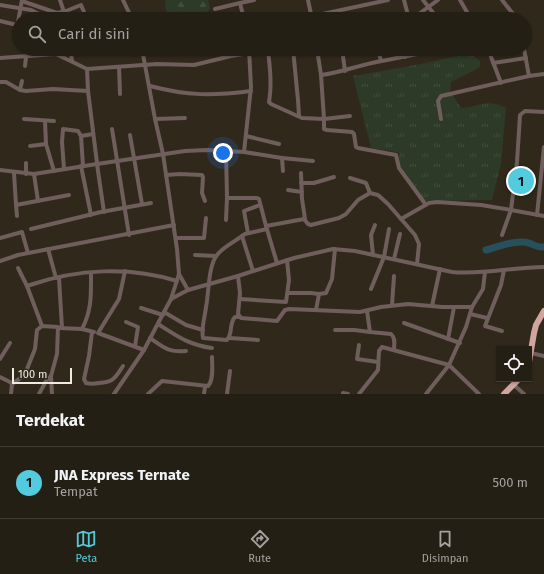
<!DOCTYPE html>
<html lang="id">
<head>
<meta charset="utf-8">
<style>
  :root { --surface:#241f14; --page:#302c22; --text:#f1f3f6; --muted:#a3a2a0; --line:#413d34; --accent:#54cade }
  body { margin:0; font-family:"Fira Sans",sans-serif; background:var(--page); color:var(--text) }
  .controls { position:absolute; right:12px; bottom:12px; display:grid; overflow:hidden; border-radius:0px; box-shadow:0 1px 3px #0004 }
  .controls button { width:36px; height:36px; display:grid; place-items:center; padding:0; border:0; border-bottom:1px solid var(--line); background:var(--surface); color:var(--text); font:20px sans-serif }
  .scale { position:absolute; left:12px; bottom:10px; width:60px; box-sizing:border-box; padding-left:4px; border:2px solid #f0ebe2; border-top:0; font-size:11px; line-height:14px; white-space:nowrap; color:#f0ebe2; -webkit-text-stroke:3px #30291b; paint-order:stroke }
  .you { position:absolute; left:223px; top:153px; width:14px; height:14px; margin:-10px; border:3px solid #fff; border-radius:50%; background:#1a73e8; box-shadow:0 0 0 6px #1a73e833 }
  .badge { display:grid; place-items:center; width:26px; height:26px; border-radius:50%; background:var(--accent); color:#111; font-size:13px; font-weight:700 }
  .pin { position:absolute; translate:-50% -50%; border:2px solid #fff; box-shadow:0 1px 4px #0006 }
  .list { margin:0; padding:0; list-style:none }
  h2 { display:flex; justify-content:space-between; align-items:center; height:52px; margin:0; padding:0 16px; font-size:17px }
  h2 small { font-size:13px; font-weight:400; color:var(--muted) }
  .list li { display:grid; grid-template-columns:26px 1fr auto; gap:12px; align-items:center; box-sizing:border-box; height:72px; padding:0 16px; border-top:1px solid var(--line) }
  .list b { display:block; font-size:15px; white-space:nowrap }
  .list p { margin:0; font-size:13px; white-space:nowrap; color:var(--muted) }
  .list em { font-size:13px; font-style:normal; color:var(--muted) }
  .icon { flex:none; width:22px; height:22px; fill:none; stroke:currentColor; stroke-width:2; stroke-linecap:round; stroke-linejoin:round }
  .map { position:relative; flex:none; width:544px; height:394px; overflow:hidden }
  .search { position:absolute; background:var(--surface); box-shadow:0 1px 3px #0004; left:12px; right:12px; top:12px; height:44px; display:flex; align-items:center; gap:10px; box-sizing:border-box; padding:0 14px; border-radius:22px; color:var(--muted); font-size:15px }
  .sheet { height:124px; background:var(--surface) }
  nav { display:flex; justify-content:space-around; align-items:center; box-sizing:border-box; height:56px; border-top:1px solid var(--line); background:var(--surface); font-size:11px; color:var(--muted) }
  nav a { display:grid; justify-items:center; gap:2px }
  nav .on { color:var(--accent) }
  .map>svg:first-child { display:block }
  .forest { fill:url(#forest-firs) }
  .park { fill:url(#park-tufts) }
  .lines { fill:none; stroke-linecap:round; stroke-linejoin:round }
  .river { stroke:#27505d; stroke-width:7 }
  .minor { stroke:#6f5e5c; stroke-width:4 }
  .highway { stroke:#d0a59f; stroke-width:6 }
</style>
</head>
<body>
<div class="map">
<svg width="544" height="394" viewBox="0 0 544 394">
  <defs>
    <pattern id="forest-firs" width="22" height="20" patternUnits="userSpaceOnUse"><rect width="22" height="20" fill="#2c3a27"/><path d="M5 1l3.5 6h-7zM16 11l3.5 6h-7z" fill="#414d3c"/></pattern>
    <pattern id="park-tufts" width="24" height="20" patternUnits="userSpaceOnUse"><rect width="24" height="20" fill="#2c3a27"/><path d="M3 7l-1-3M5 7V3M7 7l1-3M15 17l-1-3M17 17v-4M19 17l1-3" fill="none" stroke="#414d3c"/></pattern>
  </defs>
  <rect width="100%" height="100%" fill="#30291b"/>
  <!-- forest -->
  <path class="forest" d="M165 0H208L210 8 208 12 196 17 197 19H167Z"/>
  <!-- park -->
  <path class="park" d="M462 55H472L480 61V67C471 73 461 76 451 82L450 91 461 108C481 107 486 98 506 108L501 164 492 200 425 201 399 164V153L392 151 371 148 353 76 421 64Z"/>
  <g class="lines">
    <!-- river -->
    <path class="river" d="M486 250C498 247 510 241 523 242 531 242 536 248 544 247"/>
    <!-- minor -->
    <g class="minor">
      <path d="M60 0 64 12"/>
      <path d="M123 0 132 19"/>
      <path d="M308 0 312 19"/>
      <path d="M404 0 409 19"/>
      <path d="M423 0 438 19"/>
      <path d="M460 0 471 19"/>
      <path d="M502 0 517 19"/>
      <path d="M22 1 57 13 66 11 81 5 87 19"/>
      <path d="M0 5 31 10 49 19"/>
      <path d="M215 9 240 3"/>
      <path d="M244 19 240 3 254 0"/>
      <path d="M299 19 388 0"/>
      <path d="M412 19 438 0"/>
      <path d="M0 21 17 25"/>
      <path d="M19 28 17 27 22 0"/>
      <path d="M69 49 71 54 72 61"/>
      <path d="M228 49 231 56"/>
      <path d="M293 49 298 100 299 116"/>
      <path d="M317 49 321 75C338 73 354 67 372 63 393 58 414 56 435 49"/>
      <path d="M342 49 345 71"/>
      <path d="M378 49 381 61"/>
      <path d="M404 49 405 57"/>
      <path d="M488 49 501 83"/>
      <path d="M524 49 529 76"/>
      <path d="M268 50C270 68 272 85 269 102L271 104 302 118 324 119 321 75"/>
      <path d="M0 58 56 54 87 69 157 64 194 65 231 56 275 49"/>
      <path d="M493 63 526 58"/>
      <path d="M25 66 26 57"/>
      <path d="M119 67 120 94"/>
      <path d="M0 82H6L20 90 26 91 53 89 88 91 87 69"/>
      <path d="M150 86C188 96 212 96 251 91"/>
      <path d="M20 90 22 81"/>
      <path d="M88 91 98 171 104 212"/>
      <path d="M544 112 525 111 520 115 517 162 511 210 544 216"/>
      <path d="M350 116 324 119V129L327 130 352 132 354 134 356 147 358 148 396 155 399 168 426 205"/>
      <path d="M24 119 54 121"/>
      <path d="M155 119 185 118"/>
      <path d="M441 119 438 101 441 96 529 76 544 74"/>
      <path d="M45 121 46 144 54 171"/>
      <path d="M112 129 129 235"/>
      <path d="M130 135 142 204"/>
      <path d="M246 136 279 144"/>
      <path d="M30 146 46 144"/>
      <path d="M226 150 227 198H257L259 199 266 226"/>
      <path d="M244 152 282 158 283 171"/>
      <path d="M282 158 313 161"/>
      <path d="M26 163V174"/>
      <path d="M81 166 91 215"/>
      <path d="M83 166 81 136 93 134"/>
      <path d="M64 169 62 142 63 129 78 131 81 136"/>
      <path d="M0 170 34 174 97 164 185 151 207 150 244 152 251 87 249 49"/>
      <path d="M14 173 16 205 69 195"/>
      <path d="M301 173 302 199 305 219"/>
      <path d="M34 174 38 201"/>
      <path d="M166 175 180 174 202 175 203 177 202 193 205 201"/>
      <path d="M350 178 366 183 370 193"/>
      <path d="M301 183H314L334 177"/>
      <path d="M288 190 302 192"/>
      <path d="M16 205 17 216"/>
      <path d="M537 215 544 147"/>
      <path d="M401 219 429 203 437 202 481 205 511 210 502 235"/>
      <path d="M226 220 227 198"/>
      <path d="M31 229 101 212 151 203"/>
      <path d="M248 233 244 211 260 205"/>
      <path d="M0 238 22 232 28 253"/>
      <path d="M176 238H204L206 218"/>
      <path d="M48 249 56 278"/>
      <path d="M195 255 216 256"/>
      <path d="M373 255 371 235 375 225"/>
      <path d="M394 259 400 234"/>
      <path d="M0 261 18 255 174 225"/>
      <path d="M277 263 266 226 304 219 308 224 311 225 339 218 346 214 358 200 370 193 378 195 388 204 415 235 419 244 417 264"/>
      <path d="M18 268 27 286"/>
      <path d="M125 271 119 299 98 333 144 350"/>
      <path d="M253 271 242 236 245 234 267 229"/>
      <path d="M179 274 188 290"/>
      <path d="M238 276 240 293 238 314 241 318 277 321 285 310 289 309 360 312 381 307 408 304 442 307H472"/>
      <path d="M59 278 62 328"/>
      <path d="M371 289 384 257 389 229"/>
      <path d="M288 293H311L319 294"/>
      <path d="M171 299 188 290 238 276 294 258 333 249 355 251 452 272C483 275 513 267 544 267"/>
      <path d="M240 299 286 302 289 280 287 260"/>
      <path d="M392 305 394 276"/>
      <path d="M432 306 440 269"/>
      <path d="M141 308 163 315"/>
      <path d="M316 310 319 294 326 293 332 279 335 249"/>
      <path d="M367 311 370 332 391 334C396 338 394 344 394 350"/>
      <path d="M164 312 186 325 203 330"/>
      <path d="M470 314 487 318"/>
      <path d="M239 317H235C229 323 233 333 227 340L203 338C201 327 205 317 206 307 209 293 208 266 217 255 223 247 234 242 242 236"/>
      <path d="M126 322 138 327 135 346"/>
      <path d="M404 323 460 343"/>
      <path d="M158 324C177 336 189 345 212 348"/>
      <path d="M42 326 27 286 30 285C77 269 129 266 177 281"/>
      <path d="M59 328 82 329 94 332"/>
      <path d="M82 329C92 310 91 294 91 273"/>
      <path d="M335 330H354L370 332"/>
      <path d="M502 331 485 326 501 285 504 270"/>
      <path d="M92 332 89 356 84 379 86 383C90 384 94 384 99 383 114 382 115 378 123 366"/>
      <path d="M150 338C163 347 169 353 186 351"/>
      <path d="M229 338 258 340"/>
      <path d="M448 339 454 307"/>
      <path d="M359 345 357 359 378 362"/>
      <path d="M531 353 544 356"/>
      <path d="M0 359 10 343"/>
      <path d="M0 377 10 382 12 384 11 394"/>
      <path d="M12 384 22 377 25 374 35 349 37 330 42 326 58 327 57 354 51 376"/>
      <path d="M514 385 524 394"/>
      <path d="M343 393 348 394"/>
      <path d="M39 394 46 381 51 376 52 394"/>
      <path d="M114 394 144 350 164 312 171 299 179 274 177 249 163 154 155 119 142 49"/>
      <path d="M148 394 162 381 208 386C214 380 212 365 212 357"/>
      <path d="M204 394 205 387"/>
      <path d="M227 394 230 371"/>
      <path d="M359 394 378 370 379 351 382 347 449 365 479 394"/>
      <path d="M426 394 449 365 466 327 472 307 483 289 485 272"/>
    </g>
    <!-- highway -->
    <g class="highway">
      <path d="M529 362 534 333 536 325 544 311"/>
      <path d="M504 394 519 379"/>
    </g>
  </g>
</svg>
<div class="controls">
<button><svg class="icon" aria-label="locate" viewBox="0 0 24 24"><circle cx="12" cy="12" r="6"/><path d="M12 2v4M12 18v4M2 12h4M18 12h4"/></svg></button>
</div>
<div class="scale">100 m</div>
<div class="you"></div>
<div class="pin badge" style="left:521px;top:181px">1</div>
<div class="search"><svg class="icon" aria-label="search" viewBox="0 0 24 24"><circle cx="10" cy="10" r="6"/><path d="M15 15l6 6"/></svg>Cari di sini</div>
</div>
<section class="sheet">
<h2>Terdekat<small></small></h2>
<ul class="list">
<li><span class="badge">1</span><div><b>JNA Express Ternate</b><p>Tempat</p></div><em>500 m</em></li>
</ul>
</section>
<nav>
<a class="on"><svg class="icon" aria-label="map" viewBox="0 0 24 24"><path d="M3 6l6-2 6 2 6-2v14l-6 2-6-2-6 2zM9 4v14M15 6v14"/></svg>Peta</a>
<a><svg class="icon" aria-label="directions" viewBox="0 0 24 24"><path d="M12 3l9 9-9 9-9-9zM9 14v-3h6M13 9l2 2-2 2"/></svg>Rute</a>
<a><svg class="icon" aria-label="saved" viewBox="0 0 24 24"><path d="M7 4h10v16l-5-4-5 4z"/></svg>Disimpan</a>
</nav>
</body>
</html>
